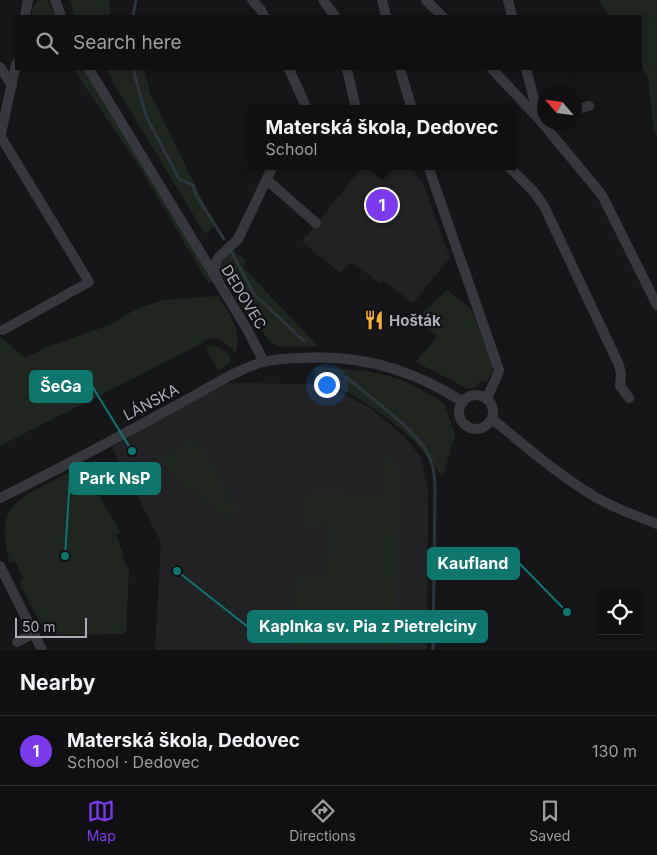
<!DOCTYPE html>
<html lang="en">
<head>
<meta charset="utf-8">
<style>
  :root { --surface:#101012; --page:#1e1e20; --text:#f1f3f6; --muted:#9c9d9f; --line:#303032; --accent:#7c3aed }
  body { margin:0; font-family:Inter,sans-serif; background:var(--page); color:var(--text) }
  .controls { position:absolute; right:15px; bottom:15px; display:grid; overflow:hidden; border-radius:0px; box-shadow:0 2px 8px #0003 }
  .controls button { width:45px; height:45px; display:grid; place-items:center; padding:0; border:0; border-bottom:1px solid var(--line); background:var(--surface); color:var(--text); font:25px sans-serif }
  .compass { position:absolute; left:537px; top:85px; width:45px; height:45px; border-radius:50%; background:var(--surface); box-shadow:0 2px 8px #0003; rotate:298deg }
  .scale { position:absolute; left:15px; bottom:12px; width:72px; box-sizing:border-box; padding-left:5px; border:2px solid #a8adb8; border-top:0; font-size:14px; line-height:18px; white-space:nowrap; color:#a8adb8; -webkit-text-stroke:4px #111113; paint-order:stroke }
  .you { position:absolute; left:326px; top:384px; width:18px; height:18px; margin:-12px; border:4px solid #fff; border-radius:50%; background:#1a73e8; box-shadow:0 0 0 8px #1a73e833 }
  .badge { display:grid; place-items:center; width:32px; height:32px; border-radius:50%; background:var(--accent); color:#fff; font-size:16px; font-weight:700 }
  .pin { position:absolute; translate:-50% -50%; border:2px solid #fff; box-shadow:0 1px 5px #0006 }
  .popup { position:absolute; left:248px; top:105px; width:268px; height:65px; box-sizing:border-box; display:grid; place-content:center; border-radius:0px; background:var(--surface); filter:drop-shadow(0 1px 4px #0005); font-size:16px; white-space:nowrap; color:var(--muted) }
  .popup b { font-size:19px; color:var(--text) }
  .popup::after { content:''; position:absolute; left:50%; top:100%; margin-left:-10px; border:10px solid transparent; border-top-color:var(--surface) }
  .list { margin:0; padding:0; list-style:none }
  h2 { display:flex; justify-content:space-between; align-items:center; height:65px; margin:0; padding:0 20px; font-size:21px }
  h2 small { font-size:16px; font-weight:400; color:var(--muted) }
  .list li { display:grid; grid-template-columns:32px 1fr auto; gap:15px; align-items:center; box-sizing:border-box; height:70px; padding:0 20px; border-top:1px solid var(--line) }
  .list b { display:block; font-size:19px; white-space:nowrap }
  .list p { margin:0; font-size:16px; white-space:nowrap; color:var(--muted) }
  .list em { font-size:16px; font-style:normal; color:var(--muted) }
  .icon { flex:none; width:28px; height:28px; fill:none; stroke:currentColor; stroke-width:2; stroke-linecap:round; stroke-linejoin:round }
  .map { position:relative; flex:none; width:657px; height:650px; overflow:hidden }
  .search { position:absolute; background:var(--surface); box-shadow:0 2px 8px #0003; left:15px; right:15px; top:15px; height:55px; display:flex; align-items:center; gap:12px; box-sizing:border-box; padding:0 18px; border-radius:0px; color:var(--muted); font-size:19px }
  .sheet { height:135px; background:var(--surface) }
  nav { display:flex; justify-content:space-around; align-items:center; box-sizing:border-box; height:70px; border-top:1px solid var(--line); background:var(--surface); font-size:14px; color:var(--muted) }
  nav a { display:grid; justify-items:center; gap:2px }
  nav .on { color:var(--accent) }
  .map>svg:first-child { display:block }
  .built { fill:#222225 }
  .green { fill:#1e261f }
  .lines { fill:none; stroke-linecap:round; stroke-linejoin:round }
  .stream { stroke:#2c353c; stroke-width:3 }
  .minor { stroke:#37383d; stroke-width:10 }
  .labels { text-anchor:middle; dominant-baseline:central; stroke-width:4.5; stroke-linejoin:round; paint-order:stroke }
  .street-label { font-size:15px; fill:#a8adb8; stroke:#111113 }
  .poi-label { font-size:15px; font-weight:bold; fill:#a8adb8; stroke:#111113; text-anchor:start }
  .leader { fill:none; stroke:#0f766e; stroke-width:2 }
  .callout-dot { fill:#0f766e; stroke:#111113; stroke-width:2 }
  .callout { fill:#0f766e; stroke:#0f766e; stroke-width:2 }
  .callout-label { font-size:16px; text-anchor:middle; font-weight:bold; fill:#fff }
</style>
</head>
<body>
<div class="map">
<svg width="657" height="650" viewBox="0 0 657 650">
  <rect width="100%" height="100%" fill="#161618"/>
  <!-- built -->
  <g class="built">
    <path d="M363 166H410L423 183 450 258 413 303 383 281 380 283 351 262 340 273 302 242Z"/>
    <path d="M223 383 324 384 369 407 406 438 421 458 428 489 427 650H155L161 542 112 447Z"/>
  </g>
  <!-- green -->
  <g class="green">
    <path d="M39 0H47L57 16H32V9Z"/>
    <path d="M70 0H109L110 16H74Z"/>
    <path d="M599 0H657V137L654 131 648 77 641 66V16H609Z"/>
    <path d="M73 69H89L217 281 208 283 140 168Z"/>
    <path d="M105 69H144L150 93 215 226 205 234Z"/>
    <path d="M232 249 246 261 243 267 318 346 301 347 279 346 271 343 258 325 247 316 235 296 246 289 237 276 226 283 219 272 221 264Z"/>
    <path d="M447 290 471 309 493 366 492 373 486 382 483 380 475 387 468 389 416 362 437 336 417 319Z"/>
    <path d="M218 296C230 316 242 328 236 353 224 342 214 331 199 345L0 446V337L26 358 44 348 112 324 138 308 163 300Z"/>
    <path d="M212 345C220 348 228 351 231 359L229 363 218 371 206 348Z"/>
    <path d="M315 367C346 369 382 370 410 384 422 389 433 397 444 403L455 435 443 476C433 466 425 453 416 443 397 423 344 383 316 382Z"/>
    <path d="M197 439 237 511 224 517 170 475 161 458Z"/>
    <path d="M383 455 397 464 400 489 394 650H293L297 576H327L330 527 302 525 306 492 383 494Z"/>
    <path d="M82 466 120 532 116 534 122 551 125 566 129 568 126 632 121 634 53 635 46 631 41 625 19 581 23 579V577L15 561 10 563C0 521 2 506 41 487 54 480 68 473 82 466Z"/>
  </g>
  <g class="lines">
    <!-- stream -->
    <g class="stream">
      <path d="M133 16 136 0"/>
      <path d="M133 69 146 116 179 179 193 185 196 195 224 239"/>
      <path d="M232 253 254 294 304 341"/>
      <path d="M346 377C368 396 418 431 429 456 434 467 435 478 435 490L433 650"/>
    </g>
    <!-- minor -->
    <g class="minor">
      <path d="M55 0 61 16"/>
      <path d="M252 0 261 10 264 16"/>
      <path d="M323 0 335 16"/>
      <path d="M382 0 386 16"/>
      <path d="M426 0 442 16"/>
      <path d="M508 0 512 16"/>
      <path d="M25 16 28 0"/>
      <path d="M0 67 12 86"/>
      <path d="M89 69 247 329 264 362"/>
      <path d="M289 69 307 109"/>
      <path d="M347 69 356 109"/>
      <path d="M400 69 412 109"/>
      <path d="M492 69 539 119 602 195 657 305"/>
      <path d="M526 69 539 118"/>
      <path d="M574 110 589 106"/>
      <path d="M1 137 89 282 3 330"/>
      <path d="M0 138 16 64"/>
      <path d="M428 166 499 370C496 381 490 389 487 399"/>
      <path d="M508 166 534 192 544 206 619 365 621 374 620 386 629 398"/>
      <path d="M267 180 316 223"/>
      <path d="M217 278 215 271 216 262 219 257 238 239 273 166"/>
      <circle cx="476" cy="412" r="17"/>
      <path d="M492 419C526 446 559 476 597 498 616 509 637 516 657 524"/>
      <path d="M0 498C59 469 117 438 175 406 202 392 235 370 263 362 276 359 289 358 301 358 359 354 414 370 463 402"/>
      <path d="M0 566 42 650"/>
      <path d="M17 642 34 633"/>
    </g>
  </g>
  <!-- icons -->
  <defs>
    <symbol id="restaurant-bare" viewBox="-9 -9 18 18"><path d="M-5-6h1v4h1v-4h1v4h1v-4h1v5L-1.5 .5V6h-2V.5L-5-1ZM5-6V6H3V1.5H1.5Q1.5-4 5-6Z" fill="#f2b134" stroke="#111113" stroke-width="2.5" paint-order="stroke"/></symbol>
  </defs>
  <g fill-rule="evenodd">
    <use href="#restaurant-bare" x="360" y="306" width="28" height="28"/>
  </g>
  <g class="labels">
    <!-- street labels -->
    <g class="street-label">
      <text transform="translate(244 297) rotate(59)">DEDOVEC</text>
      <text transform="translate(151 402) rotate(-28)">LÁNSKA</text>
    </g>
    <!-- poi labels -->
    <g class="poi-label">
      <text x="389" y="320">Hošták</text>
    </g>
  </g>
  <!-- callouts -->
  <path class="leader" d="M132 451L92 386M65 556L70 478M567 612L519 563M177 571L248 627"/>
  <g class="callout-dot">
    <circle cx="132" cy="451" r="5"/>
    <circle cx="65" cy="556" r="5"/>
    <circle cx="567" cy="612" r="5"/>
    <circle cx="177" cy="571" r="5"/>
  </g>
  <g class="callout">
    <rect x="30" y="371" width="62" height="31" rx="5"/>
    <rect x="70" y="463" width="90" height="31" rx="5"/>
    <rect x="428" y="548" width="91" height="31" rx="5"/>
    <rect x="248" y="611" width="239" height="31" rx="5"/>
  </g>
  <g class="callout-label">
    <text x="61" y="392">ŠeGa</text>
    <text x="115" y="484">Park NsP</text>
    <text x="473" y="569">Kaufland</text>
    <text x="368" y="632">Kaplnka sv. Pia z Pietrelciny</text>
  </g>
</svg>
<div class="controls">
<button><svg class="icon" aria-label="locate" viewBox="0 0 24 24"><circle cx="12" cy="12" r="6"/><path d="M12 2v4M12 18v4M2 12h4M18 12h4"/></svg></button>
</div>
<svg class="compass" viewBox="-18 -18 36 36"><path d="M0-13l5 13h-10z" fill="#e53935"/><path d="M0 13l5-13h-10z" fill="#9c9d9f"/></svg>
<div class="scale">50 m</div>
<div class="you"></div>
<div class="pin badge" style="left:382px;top:205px">1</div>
<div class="popup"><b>Materská škola, Dedovec</b>School</div>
<div class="search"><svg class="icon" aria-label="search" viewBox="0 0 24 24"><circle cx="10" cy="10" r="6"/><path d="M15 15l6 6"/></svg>Search here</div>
</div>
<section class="sheet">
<h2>Nearby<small></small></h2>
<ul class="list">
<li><span class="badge">1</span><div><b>Materská škola, Dedovec</b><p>School · Dedovec</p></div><em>130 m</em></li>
</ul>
</section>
<nav>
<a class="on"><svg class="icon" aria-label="map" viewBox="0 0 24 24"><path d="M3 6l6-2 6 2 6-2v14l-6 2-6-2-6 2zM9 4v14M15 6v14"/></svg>Map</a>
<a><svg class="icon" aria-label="directions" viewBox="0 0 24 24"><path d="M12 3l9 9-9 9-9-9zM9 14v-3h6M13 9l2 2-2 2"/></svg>Directions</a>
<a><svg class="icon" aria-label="saved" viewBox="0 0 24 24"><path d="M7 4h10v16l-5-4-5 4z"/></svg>Saved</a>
</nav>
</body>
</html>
